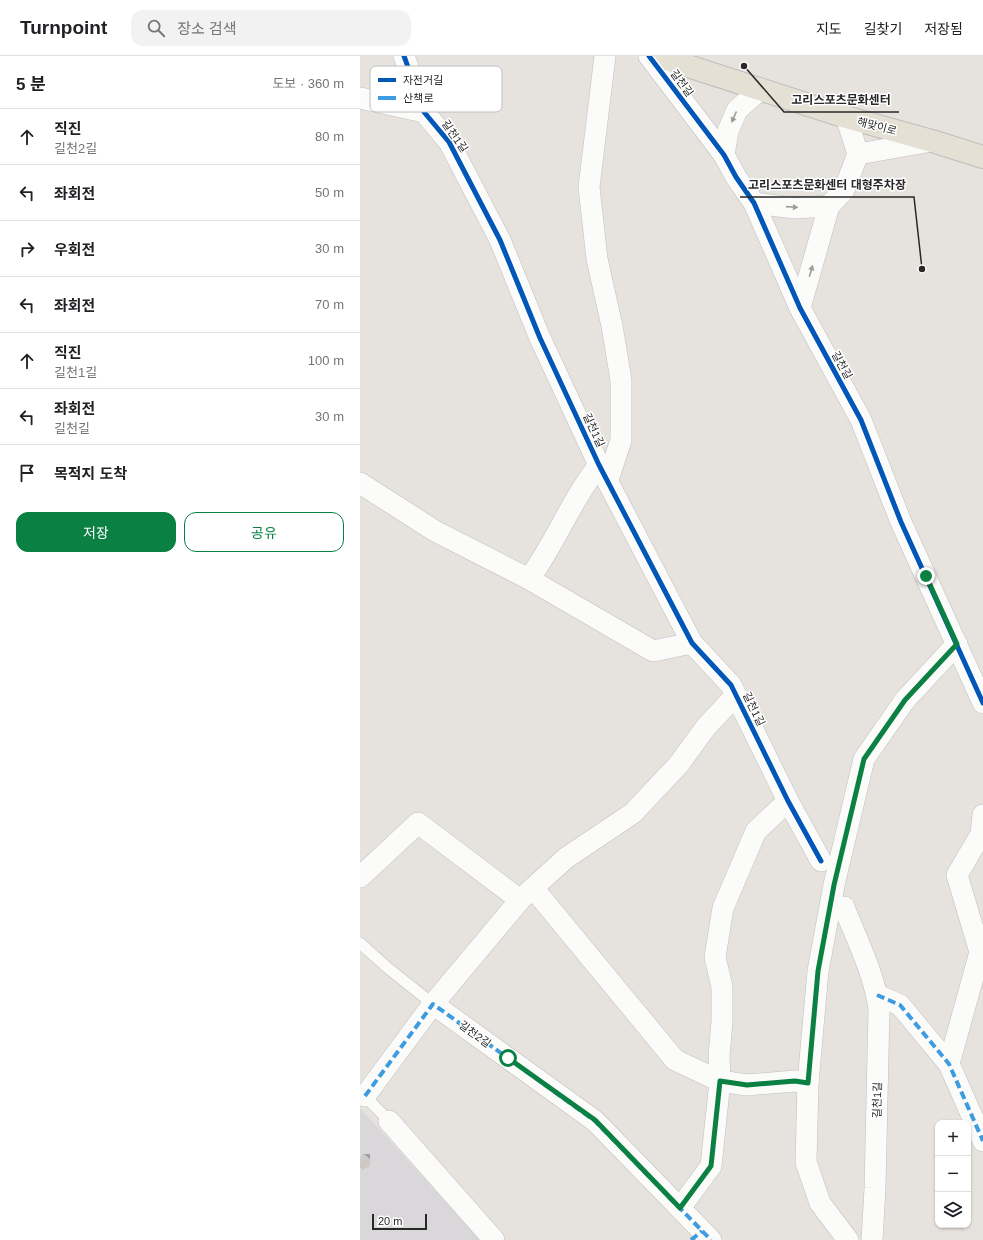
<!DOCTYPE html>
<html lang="ko">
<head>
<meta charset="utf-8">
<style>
  :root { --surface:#fff; --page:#f2f2f2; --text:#202124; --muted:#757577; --line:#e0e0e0; --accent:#0b8043 }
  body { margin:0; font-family:Arial,"Noto Sans KR",sans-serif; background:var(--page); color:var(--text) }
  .controls { position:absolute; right:12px; bottom:12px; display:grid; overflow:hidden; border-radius:8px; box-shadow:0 1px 3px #0004 }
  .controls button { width:36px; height:36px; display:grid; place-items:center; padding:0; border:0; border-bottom:1px solid var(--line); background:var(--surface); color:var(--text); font:20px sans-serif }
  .scale { position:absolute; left:12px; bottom:10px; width:55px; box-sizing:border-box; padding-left:4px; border:2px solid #282828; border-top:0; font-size:11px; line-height:14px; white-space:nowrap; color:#282828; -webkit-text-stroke:3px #fff; paint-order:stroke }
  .stop { position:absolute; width:12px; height:12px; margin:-9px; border:3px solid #0b8043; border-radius:50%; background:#fff }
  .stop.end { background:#0b8043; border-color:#fff; box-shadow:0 1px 4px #0008 }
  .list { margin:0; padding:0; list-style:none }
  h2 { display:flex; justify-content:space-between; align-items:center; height:52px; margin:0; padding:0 16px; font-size:17px }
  h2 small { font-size:13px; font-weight:400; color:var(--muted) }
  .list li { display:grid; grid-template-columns:26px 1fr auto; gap:12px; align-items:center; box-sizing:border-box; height:56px; padding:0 16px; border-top:1px solid var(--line) }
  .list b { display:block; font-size:15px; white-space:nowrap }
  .list p { margin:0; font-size:13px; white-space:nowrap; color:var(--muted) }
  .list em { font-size:13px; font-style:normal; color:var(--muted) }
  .actions { display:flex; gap:8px; padding:12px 16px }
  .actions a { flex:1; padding:9px 0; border:1px solid var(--accent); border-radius:12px; text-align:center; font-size:14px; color:var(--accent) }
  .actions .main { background:var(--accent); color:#fff }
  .icon { flex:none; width:22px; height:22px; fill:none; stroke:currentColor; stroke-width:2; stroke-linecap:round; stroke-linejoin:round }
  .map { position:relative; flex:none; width:623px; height:1184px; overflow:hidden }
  header { display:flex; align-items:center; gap:24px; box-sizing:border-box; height:56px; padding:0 20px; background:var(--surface); border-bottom:1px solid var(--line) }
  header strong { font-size:19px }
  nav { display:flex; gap:22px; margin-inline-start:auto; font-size:14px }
  .search { width:280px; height:36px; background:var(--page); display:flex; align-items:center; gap:10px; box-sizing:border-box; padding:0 14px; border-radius:12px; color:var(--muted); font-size:15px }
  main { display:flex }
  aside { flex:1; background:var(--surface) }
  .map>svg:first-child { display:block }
  .industrial { fill:#dad7da }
  .building { fill:#cbc8c5; stroke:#d1ceca; filter:url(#shadow) }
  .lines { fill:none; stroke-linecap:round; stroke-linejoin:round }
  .lane-casing { stroke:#c0bfbf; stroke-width:12 }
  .street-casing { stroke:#c0bfbf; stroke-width:22 }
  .primary-casing { stroke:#bfbdbc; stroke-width:24 }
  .lane { stroke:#fbfbfa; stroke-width:11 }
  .street { stroke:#fbfbfa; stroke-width:21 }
  .primary { stroke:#e4e0d4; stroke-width:22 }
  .quiet { stroke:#3d9ce0; stroke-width:4; stroke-dasharray:8 4; stroke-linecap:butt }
  .cycleway-casing { stroke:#fff; stroke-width:8 }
  .cycleway { stroke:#0057b8; stroke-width:5 }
  .oneway { fill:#9c9c9c }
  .route { stroke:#0b8043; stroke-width:5 }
  .labels { text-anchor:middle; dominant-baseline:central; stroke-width:3; stroke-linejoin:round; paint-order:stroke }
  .street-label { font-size:11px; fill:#282828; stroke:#fff }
  .key { fill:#fff; stroke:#bebebe; stroke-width:1 }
  .key-label { font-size:11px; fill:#282828 }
  .leader { fill:none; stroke:#282828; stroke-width:1.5 }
  .callout-dot { fill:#282828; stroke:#fff; stroke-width:1.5 }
  .callout-label { font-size:12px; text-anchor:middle; font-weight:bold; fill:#282828; stroke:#fff; stroke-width:3; stroke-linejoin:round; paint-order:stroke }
</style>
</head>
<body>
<header>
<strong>Turnpoint</strong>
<div class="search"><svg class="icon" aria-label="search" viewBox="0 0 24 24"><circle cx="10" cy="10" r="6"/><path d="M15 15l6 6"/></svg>장소 검색</div>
<nav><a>지도</a><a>길찾기</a><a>저장됨</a></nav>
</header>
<main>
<aside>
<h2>5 분<small>도보 · 360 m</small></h2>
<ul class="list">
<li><svg class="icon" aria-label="ahead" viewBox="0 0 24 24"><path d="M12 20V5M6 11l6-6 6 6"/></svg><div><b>직진</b><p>길천2길</p></div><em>80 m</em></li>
<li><svg class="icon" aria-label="left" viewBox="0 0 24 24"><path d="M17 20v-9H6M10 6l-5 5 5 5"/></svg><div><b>좌회전</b></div><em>50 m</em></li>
<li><svg class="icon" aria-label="right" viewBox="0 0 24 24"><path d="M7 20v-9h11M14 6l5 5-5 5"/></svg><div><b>우회전</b></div><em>30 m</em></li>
<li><svg class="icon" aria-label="left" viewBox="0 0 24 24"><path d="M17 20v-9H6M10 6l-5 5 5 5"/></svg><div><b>좌회전</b></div><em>70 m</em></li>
<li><svg class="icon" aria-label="ahead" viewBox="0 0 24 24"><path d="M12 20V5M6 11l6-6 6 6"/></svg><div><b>직진</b><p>길천1길</p></div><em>100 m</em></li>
<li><svg class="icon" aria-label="left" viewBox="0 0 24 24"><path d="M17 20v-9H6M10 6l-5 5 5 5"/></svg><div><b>좌회전</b><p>길천길</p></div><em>30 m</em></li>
<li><svg class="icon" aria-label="arrive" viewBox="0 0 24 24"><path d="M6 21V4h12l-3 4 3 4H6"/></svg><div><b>목적지 도착</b></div></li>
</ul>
<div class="actions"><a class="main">저장</a><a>공유</a></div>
</aside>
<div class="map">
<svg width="623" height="1184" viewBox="0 0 623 1184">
  <defs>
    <filter id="shadow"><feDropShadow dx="3.5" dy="-3.5" stdDeviation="1" flood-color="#0004"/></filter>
  </defs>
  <rect width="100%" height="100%" fill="#e6e2de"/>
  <!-- industrial -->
  <path class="industrial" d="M0 1052 120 1184H0Z"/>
  <!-- building -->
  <path class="building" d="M1 1100H6L9 1103V1108L3 1114 0 1111Z"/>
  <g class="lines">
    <defs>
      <g id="lane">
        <path d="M0 887 29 913 73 948"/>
        <path d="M2 1037 29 1065"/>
      </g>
      <g id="street">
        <path d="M44 0 64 56 89 86 140 184 180 282 239 409 332 587 371 629 428 745 461 805"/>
        <path d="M245 0 229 131 237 203 252 270 261 324V384L248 424"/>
        <path d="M289 0 364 99 376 121 394 147 440 252 501 364 541 466 623 647"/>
        <path d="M0 42 64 56"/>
        <path d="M498 98 572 85"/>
        <path d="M364 99 368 75 377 54 401 33"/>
        <path d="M394 147 434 152 469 150"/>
        <path d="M440 252 469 150 484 134 498 98 486 61"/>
        <path d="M0 427 75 475 169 523 293 595 332 587"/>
        <path d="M169 523C196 486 211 444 239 409"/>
        <path d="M0 821 58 767 160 844 73 948"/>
        <path d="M173 832 315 1004 360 1025 387 1029 435 1025 448 1027"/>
        <path d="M162 842 206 802 273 757 319 708 346 671 376 639"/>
        <path d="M484 851C497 884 514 917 519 953L515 1132 512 1184"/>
        <path d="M517 939 540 949 589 1008 623 1085"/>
        <path d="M589 1008 620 896 597 819 621 778 623 759"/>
        <path d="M5 1040 73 948 235 1065 351 1184"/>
        <path d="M29 1065 134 1184"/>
        <path d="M320 1152 351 1110 360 1025 359 1000 362 965V931L355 901 363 852 396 775 428 745"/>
        <path d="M488 1184 460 1147 446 1106 448 1027 458 915 474 829 504 703 545 644 597 588"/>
      </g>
      <path id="primary" d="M297 0 486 61 572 85 623 101"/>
    </defs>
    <!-- lane casing -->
    <use href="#lane" class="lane-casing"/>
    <!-- street casing -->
    <use href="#street" class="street-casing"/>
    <!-- primary casing -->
    <use href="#primary" class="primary-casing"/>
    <!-- lane -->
    <use href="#lane" class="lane"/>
    <!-- street -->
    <use href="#street" class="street"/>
    <!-- primary -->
    <use href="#primary" class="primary"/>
    <!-- quiet -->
    <g class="quiet">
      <path d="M517 939 540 949 589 1008 623 1085"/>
      <path d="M5 1040 73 948 235 1065 351 1184"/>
      <path d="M331 1184 342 1175"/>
    </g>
    <defs>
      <g id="cycleway">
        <path d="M44 0 64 56 89 86 140 184 180 282 239 409 332 587 371 629 428 745 461 805"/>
        <path d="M289 0 364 99 376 121 394 147 440 252 501 364 541 466 623 647"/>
      </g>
    </defs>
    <!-- cycleway casing -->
    <use href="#cycleway" class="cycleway-casing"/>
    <!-- cycleway -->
    <use href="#cycleway" class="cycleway"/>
  </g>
  <!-- one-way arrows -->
  <defs><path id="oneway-solid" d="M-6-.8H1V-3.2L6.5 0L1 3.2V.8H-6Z"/></defs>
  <g class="oneway">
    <use href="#oneway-solid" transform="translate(374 61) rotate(114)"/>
    <use href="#oneway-solid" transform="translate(432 151) rotate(4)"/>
    <use href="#oneway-solid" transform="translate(451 215) rotate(-74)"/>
  </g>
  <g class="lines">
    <!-- route -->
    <path class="route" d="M148 1002 235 1064 320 1152 351 1110 360 1025 387 1029 435 1025 448 1027 458 915 474 829 504 703 545 644 597 588 566 520"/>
  </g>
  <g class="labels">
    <!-- street labels -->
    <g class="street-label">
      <text transform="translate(322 27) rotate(53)">길천길</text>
      <text transform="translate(517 70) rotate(15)">해맞이로</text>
      <text transform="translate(95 80) rotate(55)">길천1길</text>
      <text transform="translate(482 309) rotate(61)">길천길</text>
      <text transform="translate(234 374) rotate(65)">길천1길</text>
      <text transform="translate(394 653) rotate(64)">길천1길</text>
      <text transform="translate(115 978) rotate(36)">길천2길</text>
      <text transform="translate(517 1044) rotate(-89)">길천1길</text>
    </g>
  </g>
  <!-- legend -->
  <rect x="10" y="10" width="132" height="46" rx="6" class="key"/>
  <rect x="18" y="22" width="18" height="4" fill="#0057b8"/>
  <rect x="18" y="40" width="18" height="4" fill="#3d9ce0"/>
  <g class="key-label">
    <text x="43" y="28">자전거길</text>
    <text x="43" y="46">산책로</text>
  </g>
  <!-- callouts -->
  <path class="leader" d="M384 10L424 56H539M562 213L554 141H380"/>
  <g class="callout-dot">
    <circle cx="384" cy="10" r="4"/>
    <circle cx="562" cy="213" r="4"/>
  </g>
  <g class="callout-label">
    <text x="481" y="48">고리스포츠문화센터</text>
    <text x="467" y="133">고리스포츠문화센터 대형주차장</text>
  </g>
</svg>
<div class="controls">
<button>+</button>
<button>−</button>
<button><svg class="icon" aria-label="layers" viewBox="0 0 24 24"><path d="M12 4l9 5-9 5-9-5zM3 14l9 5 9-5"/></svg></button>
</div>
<div class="scale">20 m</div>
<div class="stop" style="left:148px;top:1002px"></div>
<div class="stop end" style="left:566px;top:520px"></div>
</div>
</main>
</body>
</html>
